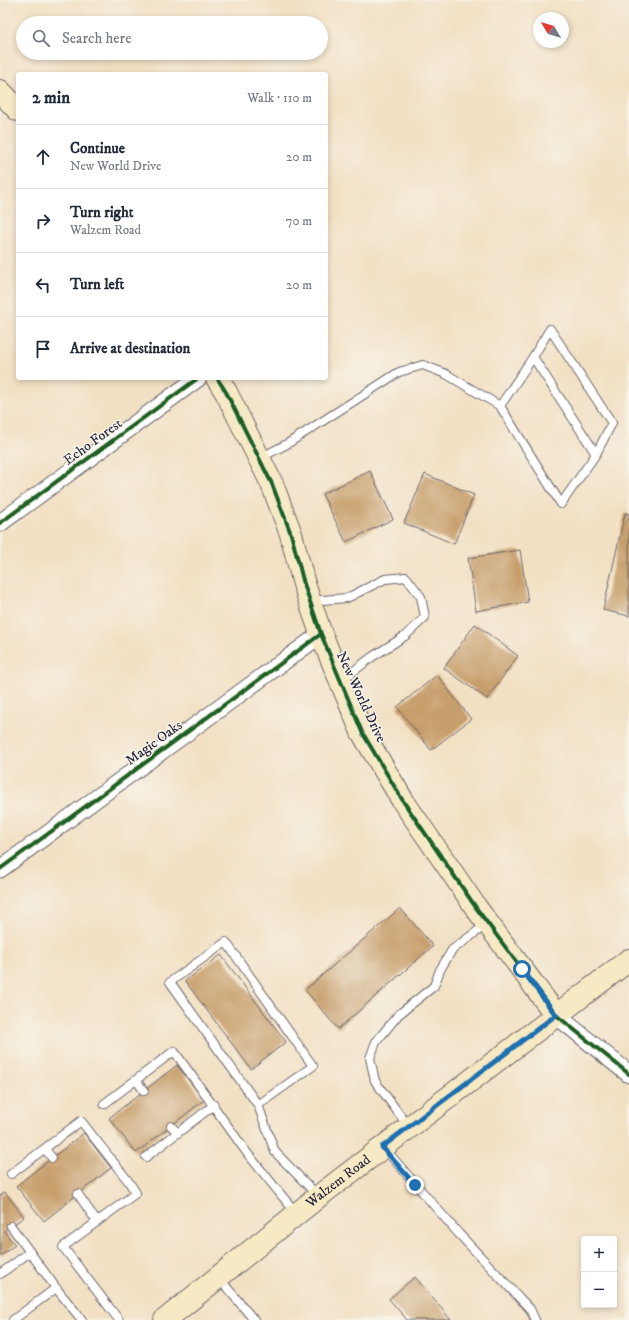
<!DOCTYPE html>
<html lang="en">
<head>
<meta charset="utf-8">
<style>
  :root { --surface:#fff; --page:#f6f6f7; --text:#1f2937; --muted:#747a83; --line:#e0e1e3 }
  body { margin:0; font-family:"IM FELL DW Pica",serif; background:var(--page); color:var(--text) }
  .controls { position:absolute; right:12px; bottom:12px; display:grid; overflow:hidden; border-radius:4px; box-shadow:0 2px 6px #0003 }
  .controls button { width:36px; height:36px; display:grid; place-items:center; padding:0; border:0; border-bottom:1px solid var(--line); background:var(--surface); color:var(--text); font:20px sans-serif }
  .compass { position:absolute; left:533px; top:12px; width:36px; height:36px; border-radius:50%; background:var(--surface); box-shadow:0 2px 6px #0003; rotate:308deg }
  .stop { position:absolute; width:12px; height:12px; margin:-9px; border:3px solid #1f6fb2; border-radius:50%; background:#fff }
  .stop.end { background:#1f6fb2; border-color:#fff; box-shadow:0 1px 4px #0008 }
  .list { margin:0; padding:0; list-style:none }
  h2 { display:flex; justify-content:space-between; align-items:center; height:52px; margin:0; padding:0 16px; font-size:17px }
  h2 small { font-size:13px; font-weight:400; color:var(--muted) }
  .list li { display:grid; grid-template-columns:26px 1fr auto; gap:12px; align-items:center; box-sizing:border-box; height:64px; padding:0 16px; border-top:1px solid var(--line) }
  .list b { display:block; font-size:15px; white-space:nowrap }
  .list p { margin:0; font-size:13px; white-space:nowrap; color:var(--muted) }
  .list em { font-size:13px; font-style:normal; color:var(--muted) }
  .icon { flex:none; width:22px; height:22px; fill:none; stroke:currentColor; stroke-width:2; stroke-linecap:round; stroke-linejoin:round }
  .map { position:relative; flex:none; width:629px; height:1320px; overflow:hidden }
  .search { position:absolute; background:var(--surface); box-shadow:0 2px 6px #0003; left:16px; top:16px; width:312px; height:44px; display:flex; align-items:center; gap:10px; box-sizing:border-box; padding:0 14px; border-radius:22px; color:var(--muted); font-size:15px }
  .panel { position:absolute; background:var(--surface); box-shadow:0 2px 6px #0003; left:16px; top:72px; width:312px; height:308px; border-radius:4px }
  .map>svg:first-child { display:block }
  .building { fill:#c79f6c }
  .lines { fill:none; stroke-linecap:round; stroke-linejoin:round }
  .lane-casing { stroke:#6b646b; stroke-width:10 }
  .street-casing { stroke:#6b646b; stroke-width:19 }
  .secondary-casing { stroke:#6b646b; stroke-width:24 }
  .lane { stroke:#fff; stroke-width:8 }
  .street { stroke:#fff; stroke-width:17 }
  .secondary { stroke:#f7e9c3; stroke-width:22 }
  .cycleway-casing { stroke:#f7f3e8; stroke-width:6 }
  .cycleway { stroke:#1b5e20; stroke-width:4 }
  .route { stroke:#1f6fb2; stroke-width:5 }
  .labels { text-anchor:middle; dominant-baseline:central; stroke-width:3; stroke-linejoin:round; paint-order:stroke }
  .street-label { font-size:14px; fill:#22223b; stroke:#f7f3e8 }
</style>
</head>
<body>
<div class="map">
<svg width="629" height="1320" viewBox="0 0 629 1320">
  <rect width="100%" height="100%" fill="#f7f3e8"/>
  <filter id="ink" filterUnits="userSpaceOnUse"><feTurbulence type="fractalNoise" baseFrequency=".025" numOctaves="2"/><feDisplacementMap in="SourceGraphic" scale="8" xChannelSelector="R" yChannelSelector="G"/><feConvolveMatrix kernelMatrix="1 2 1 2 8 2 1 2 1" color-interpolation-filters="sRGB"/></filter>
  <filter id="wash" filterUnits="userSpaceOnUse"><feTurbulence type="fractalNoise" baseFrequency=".012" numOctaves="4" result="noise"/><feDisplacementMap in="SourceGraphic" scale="16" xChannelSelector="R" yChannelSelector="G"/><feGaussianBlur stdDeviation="0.9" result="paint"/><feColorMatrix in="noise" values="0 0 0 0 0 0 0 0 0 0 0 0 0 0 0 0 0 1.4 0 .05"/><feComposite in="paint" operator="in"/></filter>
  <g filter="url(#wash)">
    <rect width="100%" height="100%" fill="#f2e0c3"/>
    <g id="blocks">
      <!-- building -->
      <g class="building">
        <path d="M370 471 393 519 346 542 322 494Z"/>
        <path d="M425 474 474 495 454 544 404 523Z"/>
        <path d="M625 513 629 514V616L603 610Z"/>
        <path d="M520 550 528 602 476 611 468 558Z"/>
        <path d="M475 624 518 656 487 699 444 668Z"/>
        <path d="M437 675 471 719 431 750 397 707Z"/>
        <path d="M400 908 433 946 338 1029 305 990Z"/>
        <path d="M221 955 286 1042 251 1069 185 981Z"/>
        <path d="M177 1065 204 1100 136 1153 109 1118Z"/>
        <path d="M84 1133 111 1168 44 1221 16 1186Z"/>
        <path d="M5 1192 24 1217 4 1231 15 1245 0 1256V1196Z"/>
        <path d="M415 1277 451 1320H407L389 1299Z"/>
      </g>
    </g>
  </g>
  <g filter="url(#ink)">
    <use href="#blocks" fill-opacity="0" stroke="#6b646b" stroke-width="1"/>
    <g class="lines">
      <defs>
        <g id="lane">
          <path d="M500 406 533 357"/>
          <path d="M260 458 287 444 399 372 423 365 446 374 500 406 561 504 596 454 612 423 550 329 533 357 596 454"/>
          <path d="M310 601 347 598 385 579 406 577 421 597 425 617 405 636 372 657 342 680"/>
          <path d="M136 1080 144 1091"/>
          <path d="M104 1104 174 1051 247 1153 296 1213"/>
          <path d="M258 1105 313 1066 226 942 170 982 258 1105 275 1152 318 1196"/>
          <path d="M171 1126 178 1133"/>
          <path d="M408 1126 375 1081 370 1058 376 1042 398 1015 434 986 440 970 452 950 487 924"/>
          <path d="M384 1148 459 1234 530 1309 535 1320"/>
          <path d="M45 1149 52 1158"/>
          <path d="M146 1157 214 1105"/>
          <path d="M11 1174 81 1121 129 1182 136 1193 63 1247 119 1320"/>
          <path d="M78 1194 97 1222"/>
          <path d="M11 1226 56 1288 82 1320"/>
          <path d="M0 1274 30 1252"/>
          <path d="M219 1278 254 1320"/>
          <path d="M13 1320 56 1288"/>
        </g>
        <g id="street">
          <path d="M0 523 198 378"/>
          <path d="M0 869 321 634"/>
          <path d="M556 1015 629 1074"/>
        </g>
        <g id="secondary">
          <path d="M0 91 18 110"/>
          <path d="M217 378 226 392 272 484 291 534 304 584 321 634 362 732 403 801 477 909 556 1015"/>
          <path id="s1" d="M165 1320 319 1196 629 960"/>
        </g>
      </defs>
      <!-- lane casing -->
      <use href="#lane" class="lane-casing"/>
      <!-- street casing -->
      <use href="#street" class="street-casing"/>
      <!-- secondary casing -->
      <use href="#secondary" class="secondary-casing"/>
      <!-- lane -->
      <use href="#lane" class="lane"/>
      <!-- street -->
      <use href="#street" class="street"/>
      <!-- secondary -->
      <use href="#secondary" class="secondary"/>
      <defs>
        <g id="cycleway">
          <path d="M217 378 226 392 272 484 291 534 304 584 321 634 362 732 403 801 477 909 556 1015 629 1074"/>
          <path d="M0 523 198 378"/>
          <path d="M0 869 321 634"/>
        </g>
      </defs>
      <!-- cycleway casing -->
      <use href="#cycleway" class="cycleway-casing"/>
      <!-- cycleway -->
      <use href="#cycleway" class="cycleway"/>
    </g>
  </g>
  <g class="lines" filter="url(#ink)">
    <!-- route -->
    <path class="route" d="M415 1185 382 1147 556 1015 522 969"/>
  </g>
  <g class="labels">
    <!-- street labels -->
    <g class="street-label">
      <text transform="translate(93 442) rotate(-36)">Echo Forest</text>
      <text transform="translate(361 697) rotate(65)">New World Drive</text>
      <text transform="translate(154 743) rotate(-36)">Magic Oaks</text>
      <text stroke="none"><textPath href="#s1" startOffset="222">Walzem Road</textPath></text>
    </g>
  </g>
</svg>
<div class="controls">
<button>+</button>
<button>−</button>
</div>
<svg class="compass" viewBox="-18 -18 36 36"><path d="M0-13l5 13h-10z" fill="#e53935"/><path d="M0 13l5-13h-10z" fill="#747a83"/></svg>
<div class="stop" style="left:522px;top:969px"></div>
<div class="stop end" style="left:415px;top:1185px"></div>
<div class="search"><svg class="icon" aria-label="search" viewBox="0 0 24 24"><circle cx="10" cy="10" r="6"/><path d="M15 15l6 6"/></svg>Search here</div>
<section class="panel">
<h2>2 min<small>Walk · 110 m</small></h2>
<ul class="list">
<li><svg class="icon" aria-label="ahead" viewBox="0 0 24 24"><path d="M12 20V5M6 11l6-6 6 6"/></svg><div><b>Continue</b><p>New World Drive</p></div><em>20 m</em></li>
<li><svg class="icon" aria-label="right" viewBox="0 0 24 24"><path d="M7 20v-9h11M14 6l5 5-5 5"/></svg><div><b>Turn right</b><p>Walzem Road</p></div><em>70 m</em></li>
<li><svg class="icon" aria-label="left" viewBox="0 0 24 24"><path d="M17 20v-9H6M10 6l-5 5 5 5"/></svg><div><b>Turn left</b></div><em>20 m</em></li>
<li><svg class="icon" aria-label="arrive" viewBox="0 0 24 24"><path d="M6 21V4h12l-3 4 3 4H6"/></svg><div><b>Arrive at destination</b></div></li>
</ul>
</section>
</div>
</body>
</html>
